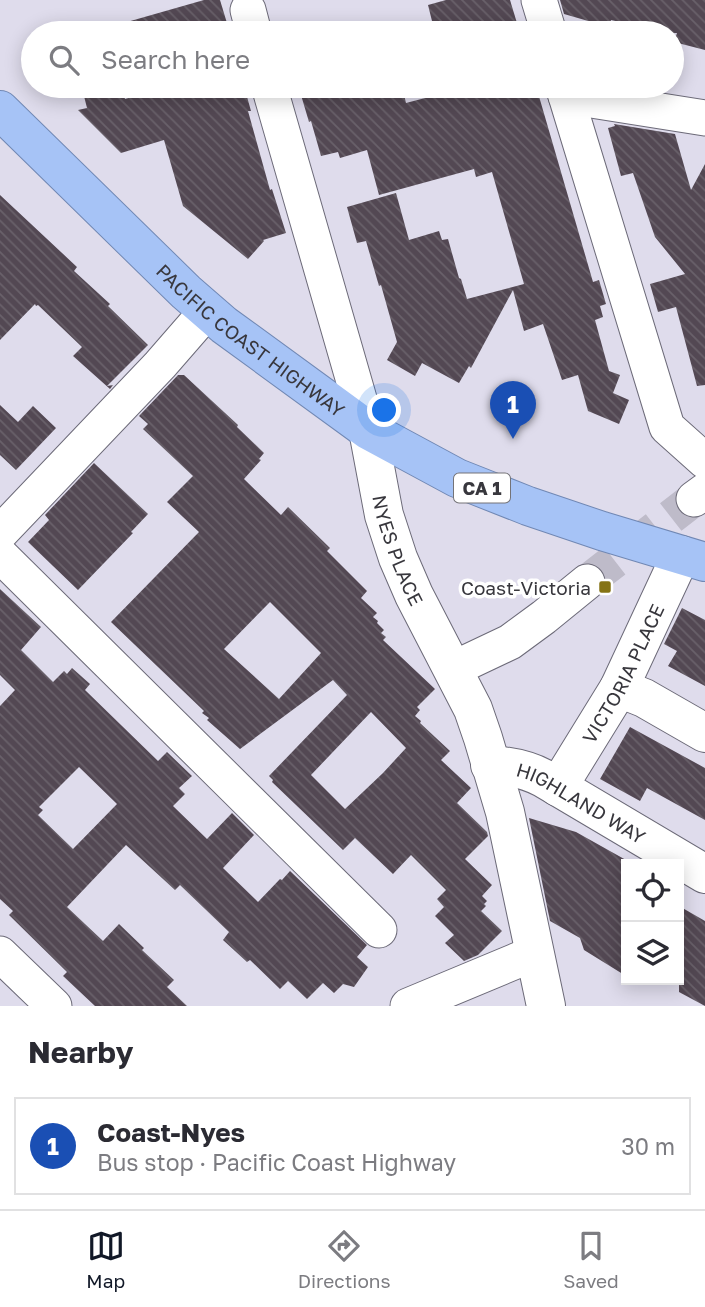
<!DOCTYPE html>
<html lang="en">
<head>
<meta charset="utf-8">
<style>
  :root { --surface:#fff; --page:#f2f2f3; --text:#2b2b33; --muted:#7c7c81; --line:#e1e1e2; --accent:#111827 }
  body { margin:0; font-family:"Golos Text",sans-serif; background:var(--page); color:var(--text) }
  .controls { position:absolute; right:21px; bottom:21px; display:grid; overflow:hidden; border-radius:0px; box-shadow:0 4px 18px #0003 }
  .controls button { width:63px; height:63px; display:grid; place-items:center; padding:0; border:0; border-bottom:2px solid var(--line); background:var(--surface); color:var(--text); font:35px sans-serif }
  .you { position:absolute; left:385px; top:411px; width:24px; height:24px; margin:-18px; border:5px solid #fff; border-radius:50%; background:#1a73e8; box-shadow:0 0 0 10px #1a73e833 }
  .badge { display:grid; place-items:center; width:46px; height:46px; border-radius:50%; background:var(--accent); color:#fff; font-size:23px; font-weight:700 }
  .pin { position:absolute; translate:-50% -58px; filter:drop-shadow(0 2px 4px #0008) }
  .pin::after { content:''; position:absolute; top:37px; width:24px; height:21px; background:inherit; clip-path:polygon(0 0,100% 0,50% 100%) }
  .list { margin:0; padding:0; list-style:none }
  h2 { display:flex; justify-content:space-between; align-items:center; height:91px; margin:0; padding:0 28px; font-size:30px }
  h2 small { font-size:23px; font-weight:400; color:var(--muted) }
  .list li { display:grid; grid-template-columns:46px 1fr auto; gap:21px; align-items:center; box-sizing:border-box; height:98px; margin:0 14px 14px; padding:0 14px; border:2px solid var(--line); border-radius:0px }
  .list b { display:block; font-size:26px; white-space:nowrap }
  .list p { margin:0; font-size:23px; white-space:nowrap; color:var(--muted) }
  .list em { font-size:23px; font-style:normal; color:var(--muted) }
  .icon { flex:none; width:38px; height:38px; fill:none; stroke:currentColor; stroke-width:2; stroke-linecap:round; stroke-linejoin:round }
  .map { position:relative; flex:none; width:705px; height:1006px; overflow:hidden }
  .search { position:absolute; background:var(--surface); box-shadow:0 4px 18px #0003; left:21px; right:21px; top:21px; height:77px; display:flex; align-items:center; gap:18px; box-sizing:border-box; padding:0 24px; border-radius:38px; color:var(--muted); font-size:26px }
  .sheet { height:203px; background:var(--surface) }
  nav { display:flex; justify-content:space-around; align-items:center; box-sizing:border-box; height:98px; border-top:2px solid var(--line); background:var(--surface); font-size:19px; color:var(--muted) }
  nav a { display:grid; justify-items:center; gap:4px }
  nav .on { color:var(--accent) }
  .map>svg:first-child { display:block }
  .building { fill:url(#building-back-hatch); fill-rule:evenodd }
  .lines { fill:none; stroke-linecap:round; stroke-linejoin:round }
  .minor-tunnel { stroke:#bebbc9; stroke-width:35; stroke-dasharray:35 18; stroke-linecap:butt }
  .minor-casing { stroke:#6c6a78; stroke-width:37 }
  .tertiary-casing { stroke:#6c6a78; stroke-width:40 }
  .trunk-casing { stroke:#7188b4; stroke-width:40 }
  .minor { stroke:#fff; stroke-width:35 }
  .tertiary { stroke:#fff; stroke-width:38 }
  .trunk { stroke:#a6c3f6; stroke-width:38 }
  .poi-dot { fill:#857315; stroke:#fff; stroke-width:2.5 }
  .labels { text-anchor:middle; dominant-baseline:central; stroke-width:7; stroke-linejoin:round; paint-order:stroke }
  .shield { fill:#fff; stroke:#747377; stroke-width:2 }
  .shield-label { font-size:18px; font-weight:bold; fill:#38373d }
  .street-label { font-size:19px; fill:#38373d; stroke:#fff }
  .poi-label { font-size:19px; fill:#38373d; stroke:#fff; text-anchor:end }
</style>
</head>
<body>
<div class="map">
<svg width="705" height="1006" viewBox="0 0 705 1006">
  <defs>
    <pattern id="building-back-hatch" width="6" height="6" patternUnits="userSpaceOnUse" patternTransform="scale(1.75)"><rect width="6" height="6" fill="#534853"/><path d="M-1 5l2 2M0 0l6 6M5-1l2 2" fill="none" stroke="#69616a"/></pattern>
  </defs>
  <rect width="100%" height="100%" fill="#dfdcec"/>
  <!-- building -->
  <g class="building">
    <path d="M204 0H220L230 33H114L113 26Z"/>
    <path d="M446 0H510L520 33H435L428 5Z"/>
    <path d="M560 0H705V50L674 42 677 33H668L611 20 609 27 564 14Z"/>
    <path d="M84 86H121L125 99 171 86H244L251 111H248L270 190 272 189 286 233 263 240 264 241 248 259 183 206 164 140 121 153 78 110 87 108 83 92H86Z"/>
    <path d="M334 86H402L406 103 471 86H536L593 282 599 280 606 304 600 306 603 317 595 320 609 371 620 375 613 393 629 400 619 424 588 411 578 375 562 380 543 324 524 331 513 290 471 368 469 366 459 383 422 363 415 376 387 360 397 342 381 285 379 286 366 241 357 243 347 207 396 193 409 240 439 231 442 240 448 239 459 278 461 279 467 299 524 284 492 172 476 177 474 169 379 195 367 150 340 158 338 152 321 156 311 121 309 122 301 95Z"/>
    <path d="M614 124 675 134 691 190 705 164V385L697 386 676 307 658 312 650 284 685 274 655 237 633 173 621 176 608 128 615 126Z"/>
    <path d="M0 195 77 267 74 271 110 304 108 306 148 345 107 386 113 385 110 389 73 356 82 347 38 305 36 306 35 304 0 340Z"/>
    <path d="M178 375H184L238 425 237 427 264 453 259 459 261 460 244 479 281 515 288 507 330 548 327 551 367 591 361 598 377 613 373 617 378 621 377 623 384 630 381 633 386 637 383 640 435 689 417 707 420 710 415 716 421 721 420 723 450 751 441 760 471 788 457 803 487 832 488 836 465 859 492 885 482 896 487 901 484 904 486 906 481 911 502 931 478 955 464 961 445 943 454 935 435 916 444 907 437 899 446 890 411 855 393 874 355 838 343 850 272 782 273 780 269 776 347 695 333 680 240 749 207 720 209 718 202 713 204 711 111 622 199 532 167 502 193 476 143 429 148 424 139 416ZM270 602 321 653 279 699 224 649ZM371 712 406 748 383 773 345 809 311 775Z"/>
    <path d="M0 405 18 422 33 406 56 428 16 470 0 455Z"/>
    <path d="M94 463 148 514 131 532 133 533 78 590 28 542 49 520 45 515Z"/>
    <path d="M0 589 41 627 21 650 53 682 64 671 67 674 72 668 90 684 85 690 158 761 167 752 192 776 179 788 185 794 173 806 207 839 232 813 254 835 223 868 258 902 280 879 282 880 290 871 367 945 357 957 368 967 354 987 343 984 334 993 323 983 307 999 288 981 280 989 250 960 247 962 223 940 229 932 180 885 175 890 126 845 67 907 103 941 119 924 144 948 142 950 174 980 167 987 187 1006H95L63 976 67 972 9 915 13 911 0 899V706L15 690 0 675ZM79 767 117 804 73 849 38 815 43 810 39 807Z"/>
    <path d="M682 608 705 620V686L668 666 677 651 664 644Z"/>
    <path d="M630 727 705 768V820L647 788 640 801 600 779Z"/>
    <path d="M529 818 576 832 626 860V976L584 950 580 938 550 921Z"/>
    <path d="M679 906 705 921V1006L679 992Z"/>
  </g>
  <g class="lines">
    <!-- minor-tunnel -->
    <path class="minor-tunnel" d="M587 582 694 499"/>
    <defs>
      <g id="minor">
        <path d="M539 0 549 33"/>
        <path d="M248 10 254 33"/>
        <path d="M269 86 368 430"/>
        <path d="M563 86 667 427 705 461"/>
        <path d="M566 96 705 118"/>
        <path d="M694 499 705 491"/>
        <path d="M0 533 160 365 207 311"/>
        <path d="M0 555 379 930"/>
        <path d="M453 669 510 642 544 617 587 582"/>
        <path d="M0 954 54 1006"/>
        <path d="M408 1006 535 953"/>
      </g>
      <g id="tertiary">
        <path id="s1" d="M368 430 384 515 398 558 414 595 473 709 483 738 505 812 546 1006"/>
        <path d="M619 688 644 698 705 733"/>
        <path id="s2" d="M490 765C510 766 526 769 543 778L705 874"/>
        <path id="s3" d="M558 787 619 688 681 555"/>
      </g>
      <g id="trunk">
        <path id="s4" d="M0 110 186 292 224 325 368 430 457 478 528 506 602 531 705 562"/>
      </g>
    </defs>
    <!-- minor casing -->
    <use href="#minor" class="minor-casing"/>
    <!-- tertiary casing -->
    <use href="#tertiary" class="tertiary-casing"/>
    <!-- trunk casing -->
    <use href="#trunk" class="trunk-casing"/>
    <!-- minor -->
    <use href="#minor" class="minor"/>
    <!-- tertiary -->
    <use href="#tertiary" class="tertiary"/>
    <!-- trunk -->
    <use href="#trunk" class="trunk"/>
  </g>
  <!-- markers -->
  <rect class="poi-dot" x="598" y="580" width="14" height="14" rx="3.5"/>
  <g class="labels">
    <!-- shield labels -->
    <rect class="shield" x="454" y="473.5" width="56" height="29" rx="5"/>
    <g class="shield-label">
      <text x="482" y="488">CA 1</text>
    </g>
    <!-- street labels -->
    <g class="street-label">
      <text stroke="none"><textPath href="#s4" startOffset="341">PACIFIC COAST HIGHWAY</textPath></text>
      <text stroke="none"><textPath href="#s1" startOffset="124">NYES PLACE</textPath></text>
      <text stroke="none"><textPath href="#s3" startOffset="131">VICTORIA PLACE</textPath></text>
      <text stroke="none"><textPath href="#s2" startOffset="100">HIGHLAND WAY</textPath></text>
    </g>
    <!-- poi labels -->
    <g class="poi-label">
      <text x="591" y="587">Coast-Victoria</text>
    </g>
  </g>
</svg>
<div class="controls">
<button><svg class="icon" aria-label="locate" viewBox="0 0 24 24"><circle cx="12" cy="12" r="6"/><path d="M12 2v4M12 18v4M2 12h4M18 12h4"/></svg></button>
<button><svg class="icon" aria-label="layers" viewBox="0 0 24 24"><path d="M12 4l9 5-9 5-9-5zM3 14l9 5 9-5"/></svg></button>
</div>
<div class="you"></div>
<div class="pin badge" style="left:513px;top:439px;background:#1a4fb4">1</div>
<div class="search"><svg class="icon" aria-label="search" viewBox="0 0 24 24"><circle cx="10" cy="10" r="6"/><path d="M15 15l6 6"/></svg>Search here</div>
</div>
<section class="sheet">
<h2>Nearby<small></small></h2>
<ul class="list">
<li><span class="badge" style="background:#1a4fb4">1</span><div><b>Coast-Nyes</b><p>Bus stop · Pacific Coast Highway</p></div><em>30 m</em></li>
</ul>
</section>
<nav>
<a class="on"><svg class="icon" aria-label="map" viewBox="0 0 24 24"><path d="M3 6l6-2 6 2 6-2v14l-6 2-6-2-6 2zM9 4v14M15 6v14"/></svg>Map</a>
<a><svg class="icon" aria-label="directions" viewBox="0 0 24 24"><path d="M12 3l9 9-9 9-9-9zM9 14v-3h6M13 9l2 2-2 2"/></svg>Directions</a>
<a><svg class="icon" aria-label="saved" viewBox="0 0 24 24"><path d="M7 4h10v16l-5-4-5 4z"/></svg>Saved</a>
</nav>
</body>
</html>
